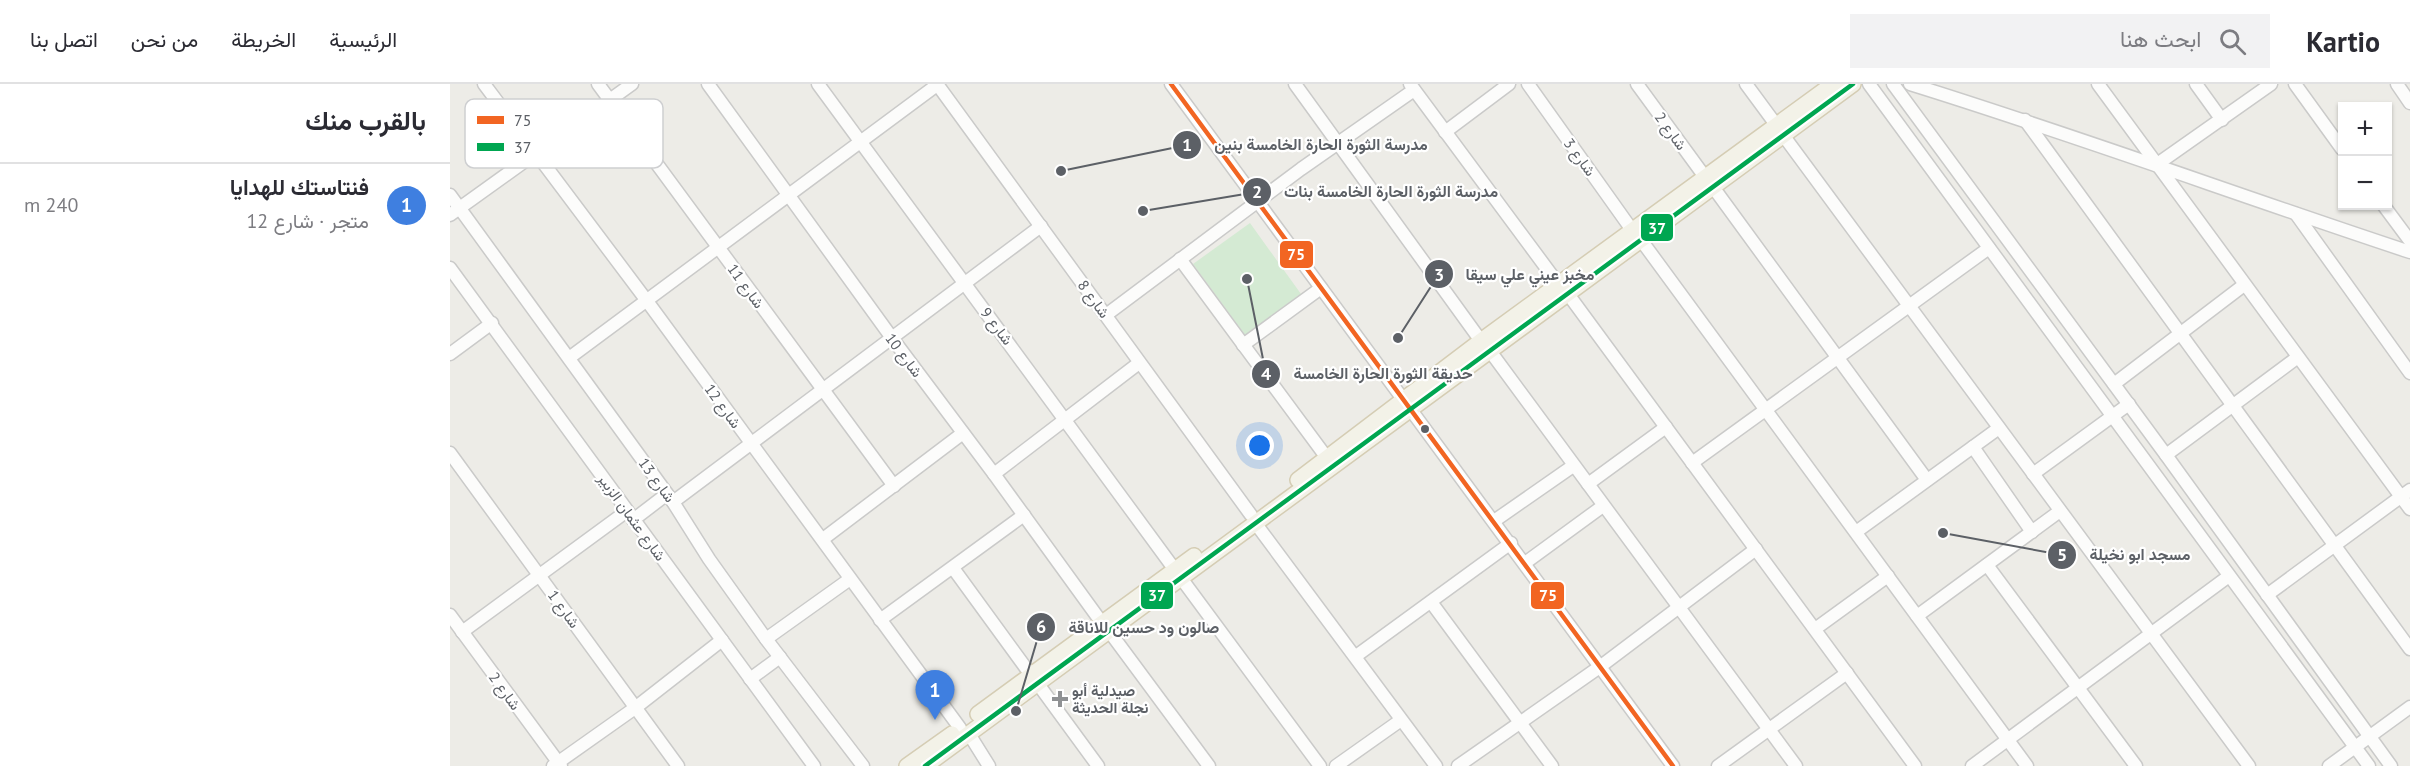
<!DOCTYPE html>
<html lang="ar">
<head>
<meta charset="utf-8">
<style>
  :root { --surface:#fff; --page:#f2f2f3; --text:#2b2b33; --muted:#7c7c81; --line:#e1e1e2; --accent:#7c3aed }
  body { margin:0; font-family:"PT Sans",Vazirmatn,sans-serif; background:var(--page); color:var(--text); direction:rtl }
  .controls { position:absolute; right:18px; top:18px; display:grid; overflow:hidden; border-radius:0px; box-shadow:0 2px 4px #0004 }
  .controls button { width:54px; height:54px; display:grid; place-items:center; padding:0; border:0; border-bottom:2px solid var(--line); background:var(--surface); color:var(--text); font:30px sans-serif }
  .you { position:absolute; left:810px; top:362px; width:21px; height:21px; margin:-15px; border:4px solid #fff; border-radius:50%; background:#1a73e8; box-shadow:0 0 0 9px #1a73e833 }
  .badge { display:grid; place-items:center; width:39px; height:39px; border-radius:50%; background:var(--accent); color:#fff; font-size:20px; font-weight:700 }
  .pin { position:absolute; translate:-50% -50px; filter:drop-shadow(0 2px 3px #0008) }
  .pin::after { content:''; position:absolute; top:32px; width:21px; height:18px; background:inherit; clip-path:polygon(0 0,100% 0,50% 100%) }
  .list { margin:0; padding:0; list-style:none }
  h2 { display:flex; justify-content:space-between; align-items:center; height:78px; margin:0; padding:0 24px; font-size:26px }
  h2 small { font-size:20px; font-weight:400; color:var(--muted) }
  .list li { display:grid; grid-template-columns:39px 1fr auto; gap:18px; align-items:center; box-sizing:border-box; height:84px; padding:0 24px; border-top:2px solid var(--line) }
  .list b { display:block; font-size:22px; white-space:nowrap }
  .list p { margin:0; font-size:20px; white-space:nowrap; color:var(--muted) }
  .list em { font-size:20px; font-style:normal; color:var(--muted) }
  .icon { flex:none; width:33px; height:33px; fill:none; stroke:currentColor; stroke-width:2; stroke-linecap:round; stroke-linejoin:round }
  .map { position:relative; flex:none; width:1960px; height:682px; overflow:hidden; direction:ltr }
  header { display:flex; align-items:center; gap:36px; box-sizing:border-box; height:84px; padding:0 30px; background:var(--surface); border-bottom:2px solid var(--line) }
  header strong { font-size:28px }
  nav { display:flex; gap:33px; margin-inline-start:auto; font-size:21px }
  .search { width:420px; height:54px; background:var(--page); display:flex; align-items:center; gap:15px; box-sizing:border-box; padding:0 21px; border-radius:0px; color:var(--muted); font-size:22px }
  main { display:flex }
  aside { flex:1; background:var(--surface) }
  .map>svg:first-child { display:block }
  .green { fill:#d4ead3 }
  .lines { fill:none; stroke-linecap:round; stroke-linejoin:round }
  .minor-casing { stroke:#cacac9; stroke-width:15 }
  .major-casing { stroke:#d5cdb4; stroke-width:18 }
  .minor { stroke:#fcfcfb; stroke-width:12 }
  .major { stroke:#f3f2e8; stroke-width:15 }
  .bus-1-casing { stroke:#fff; stroke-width:9 }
  .bus-2-casing { stroke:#fff; stroke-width:9 }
  .bus-1 { stroke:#f26522; stroke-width:4.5 }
  .bus-2 { stroke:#00a651; stroke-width:4.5 }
  .bus-dot { fill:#5c6066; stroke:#fff; stroke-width:2 }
  .poi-dot { fill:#8f9193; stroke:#fff; stroke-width:2 }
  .labels { text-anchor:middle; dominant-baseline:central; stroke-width:4.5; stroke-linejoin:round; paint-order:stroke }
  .street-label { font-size:15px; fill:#5c6066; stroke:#fff }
  .poi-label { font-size:15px; font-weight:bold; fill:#5c6066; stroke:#fff; text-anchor:start }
  .key { fill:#fff; stroke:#cecfd1; stroke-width:1.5 }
  .key-label { font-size:16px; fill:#5c6066 }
  .leader { fill:none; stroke:#5c6066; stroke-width:2 }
  .callout-dot { fill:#5c6066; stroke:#fff; stroke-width:2 }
  .mark-label { font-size:18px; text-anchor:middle; font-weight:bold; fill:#fff }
  .callout-label { font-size:16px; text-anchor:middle; font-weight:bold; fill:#5c6066; stroke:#fff; stroke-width:4.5; stroke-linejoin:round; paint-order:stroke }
  .line-badge { stroke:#fff; stroke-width:2 }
  .badge-label { font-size:16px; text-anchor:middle; font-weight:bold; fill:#fff }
</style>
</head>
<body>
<header>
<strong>Kartio</strong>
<div class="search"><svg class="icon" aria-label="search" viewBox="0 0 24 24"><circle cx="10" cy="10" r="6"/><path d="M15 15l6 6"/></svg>ابحث هنا</div>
<nav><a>الرئيسية</a><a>الخريطة</a><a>من نحن</a><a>اتصل بنا</a></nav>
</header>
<main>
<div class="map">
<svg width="1960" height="682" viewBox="0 0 1960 682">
  <rect width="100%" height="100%" fill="#edece7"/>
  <!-- green -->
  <path class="green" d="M800 139 851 210 795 251 743 180Z"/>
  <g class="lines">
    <defs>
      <g id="minor">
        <path d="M34 0 197 217 510 644"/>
        <path d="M148 0 444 402"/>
        <path d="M258 0 442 254 544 390 652 539"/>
        <path d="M368 0 725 486"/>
        <path d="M487 0 801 431"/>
        <path d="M721 0 1223 682"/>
        <path d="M845 0 1031 257"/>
        <path d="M960 0 1109 201"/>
        <path d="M1078 0 1182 146"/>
        <path d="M1187 0 1255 93"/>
        <path d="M1296 0 1327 42"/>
        <path d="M1419 0 1919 682"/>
        <path d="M1443 0 1716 371 1941 682"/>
        <path d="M1460 0C1628 52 1793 113 1960 168"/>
        <path d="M1648 0 1960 425"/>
        <path d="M1746 0 1772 36"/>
        <path d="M1845 0 1892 65"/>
        <path d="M1947 0 1960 19"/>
        <path d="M1575 36 1960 565"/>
        <path d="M995 48 1059 0"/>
        <path d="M1333 51 1799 682"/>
        <path d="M1706 81 1821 0"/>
        <path d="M1263 103 1477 396"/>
        <path d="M0 111 223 418 259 475 316 555 413 682"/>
        <path d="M1934 122 1960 157"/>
        <path d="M1846 130 1960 289"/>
        <path d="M0 131 182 0"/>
        <path d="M1191 156 1577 682"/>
        <path d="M730 175 877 374"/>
        <path d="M0 184 364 682"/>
        <path d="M1118 210 1465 682"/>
        <path d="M656 231 851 85 964 6"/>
        <path d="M793 261 871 204"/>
        <path d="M1040 267 1346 682"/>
        <path d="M0 270 42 239"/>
        <path d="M119 274 487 1"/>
        <path d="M1664 300 1794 201"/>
        <path d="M1523 363 1582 448"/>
        <path d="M0 369 228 682"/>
        <path d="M1716 371 1848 273"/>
        <path d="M1242 379 1539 164"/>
        <path d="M544 390 689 279"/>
        <path d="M1583 390 1679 320"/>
        <path d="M1138 400 1216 343"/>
        <path d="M223 418 591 142"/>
        <path d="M183 436 217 410"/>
        <path d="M1044 437 1123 382"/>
        <path d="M806 440 986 682"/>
        <path d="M1406 448 1549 344"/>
        <path d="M373 455 513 349"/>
        <path d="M1075 479 1153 422"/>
        <path d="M1537 481 1686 682"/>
        <path d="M503 484 581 591"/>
        <path d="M731 494 870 682"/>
        <path d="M1817 511 1960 406"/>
        <path d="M981 518 1102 682"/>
        <path d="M0 531 111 682"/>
        <path d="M1467 532 1610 427"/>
        <path d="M430 536 574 431"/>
        <path d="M1365 545 1438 492"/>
        <path d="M659 547 759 682"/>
        <path d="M12 548 177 427"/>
        <path d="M316 555 400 495"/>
        <path d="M906 572 1061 459"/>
        <path d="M300 595 330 573"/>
        <path d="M588 600 648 682"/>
        <path d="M519 650 539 682"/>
        <path d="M103 682 185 624 272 556"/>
        <path d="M886 682 951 636"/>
        <path d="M1008 682 1151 582 1306 465"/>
        <path d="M1268 682 1397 589"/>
        <path d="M1522 682 1779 492"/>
        <path d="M1879 682 1960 623"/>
      </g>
      <g id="major">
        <path d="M848 396 1031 257 1383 0"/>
        <path d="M528 630 744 472"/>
        <path d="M457 682 502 650"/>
        <path d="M475 682 1403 0"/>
      </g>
    </defs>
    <!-- minor casing -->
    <use href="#minor" class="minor-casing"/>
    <!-- major casing -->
    <use href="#major" class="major-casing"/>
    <!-- minor -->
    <use href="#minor" class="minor"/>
    <!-- major -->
    <use href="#major" class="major"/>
    <defs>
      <path id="bus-1" d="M721 0 1223 682"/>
      <path id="bus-2" d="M475 682 1403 0"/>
    </defs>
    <!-- bus-1 casing -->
    <use href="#bus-1" class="bus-1-casing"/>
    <!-- bus-2 casing -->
    <use href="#bus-2" class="bus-2-casing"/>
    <!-- bus-1 -->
    <use href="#bus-1" class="bus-1"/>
    <!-- bus-2 -->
    <use href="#bus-2" class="bus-2"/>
  </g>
  <!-- markers -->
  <circle class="bus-dot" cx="975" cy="345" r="5"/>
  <path class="poi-dot" d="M607 606h6v6h6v6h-6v6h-6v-6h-6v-6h6z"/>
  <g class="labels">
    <!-- street labels -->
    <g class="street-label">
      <text transform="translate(1221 47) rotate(54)">شارع 2</text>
      <text transform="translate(1130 73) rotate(54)">شارع 3</text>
      <text transform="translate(296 202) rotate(54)">شارع 11</text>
      <text transform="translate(644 215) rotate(54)">شارع 8</text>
      <text transform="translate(547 242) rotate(53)">شارع 9</text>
      <text transform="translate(454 271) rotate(53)">شارع 10</text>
      <text transform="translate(273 322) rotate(54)">شارع 12</text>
      <text transform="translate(207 396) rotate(54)">شارع 13</text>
      <text transform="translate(182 433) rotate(54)">شارع عثمان الزبير</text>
      <text transform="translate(114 525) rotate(54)">شارع 1</text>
      <text transform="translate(55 607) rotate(54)">شارع 2</text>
    </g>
    <!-- poi labels -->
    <g class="poi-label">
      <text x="622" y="606">صيدلية أبو<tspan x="622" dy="17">نجلة الحديثة</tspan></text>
    </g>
  </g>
  <!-- legend -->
  <rect x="15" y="15" width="198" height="69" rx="9" class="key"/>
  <rect x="27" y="32" width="27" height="8" fill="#f26522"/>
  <rect x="27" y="59" width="27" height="8" fill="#00a651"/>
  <g class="key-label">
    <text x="64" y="42">75</text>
    <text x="64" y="69">37</text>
  </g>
  <!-- callouts -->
  <path class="leader" d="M611 87L737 61M693 127L807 108M948 254L989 190M797 195L816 290M1493 449L1612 471M566 627L591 543"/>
  <g class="callout-dot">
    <circle cx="611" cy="87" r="6"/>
    <circle cx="693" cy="127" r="6"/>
    <circle cx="948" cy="254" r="6"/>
    <circle cx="797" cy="195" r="6"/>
    <circle cx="1493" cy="449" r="6"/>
    <circle cx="566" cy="627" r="6"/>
    <circle cx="737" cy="61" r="15"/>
    <circle cx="807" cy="108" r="15"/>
    <circle cx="989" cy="190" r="15"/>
    <circle cx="816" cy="290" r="15"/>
    <circle cx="1612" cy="471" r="15"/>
    <circle cx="591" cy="543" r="15"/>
  </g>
  <g class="mark-label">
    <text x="737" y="67">1</text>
    <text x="807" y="114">2</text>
    <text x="989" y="197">3</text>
    <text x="816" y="296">4</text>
    <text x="1612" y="477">5</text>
    <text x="591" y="549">6</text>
  </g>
  <g class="callout-label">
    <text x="871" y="66">مدرسة الثورة الحارة الخامسة بنين</text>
    <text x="941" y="113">مدرسة الثورة الحارة الخامسة بنات</text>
    <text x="1080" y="196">مخبز عيني علي سيقا</text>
    <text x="933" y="295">حديقة الثورة الحارة الخامسة</text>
    <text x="1690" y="476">مسجد ابو نخيلة</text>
    <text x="694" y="549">صالون ود حسين للاناقة</text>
  </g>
  <g class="line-badge">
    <rect x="1190" y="129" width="34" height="29" rx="6" fill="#00a651"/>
    <rect x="829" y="156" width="35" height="29" rx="6" fill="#f26522"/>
    <rect x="690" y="497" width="34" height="29" rx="6" fill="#00a651"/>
    <rect x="1080" y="497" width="35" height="29" rx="6" fill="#f26522"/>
  </g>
  <g class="badge-label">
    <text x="1207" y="150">37</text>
    <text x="846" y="176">75</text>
    <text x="707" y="517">37</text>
    <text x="1098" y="517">75</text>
  </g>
</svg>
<div class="controls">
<button>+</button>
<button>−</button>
</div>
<div class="you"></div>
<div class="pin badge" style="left:485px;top:636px;background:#3f7fe0">1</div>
</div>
<aside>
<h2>بالقرب منك<small></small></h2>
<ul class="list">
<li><span class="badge" style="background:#3f7fe0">1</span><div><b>فنتاستك للهدايا</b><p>متجر · شارع 12</p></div><em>240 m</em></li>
</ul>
</aside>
</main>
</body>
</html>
